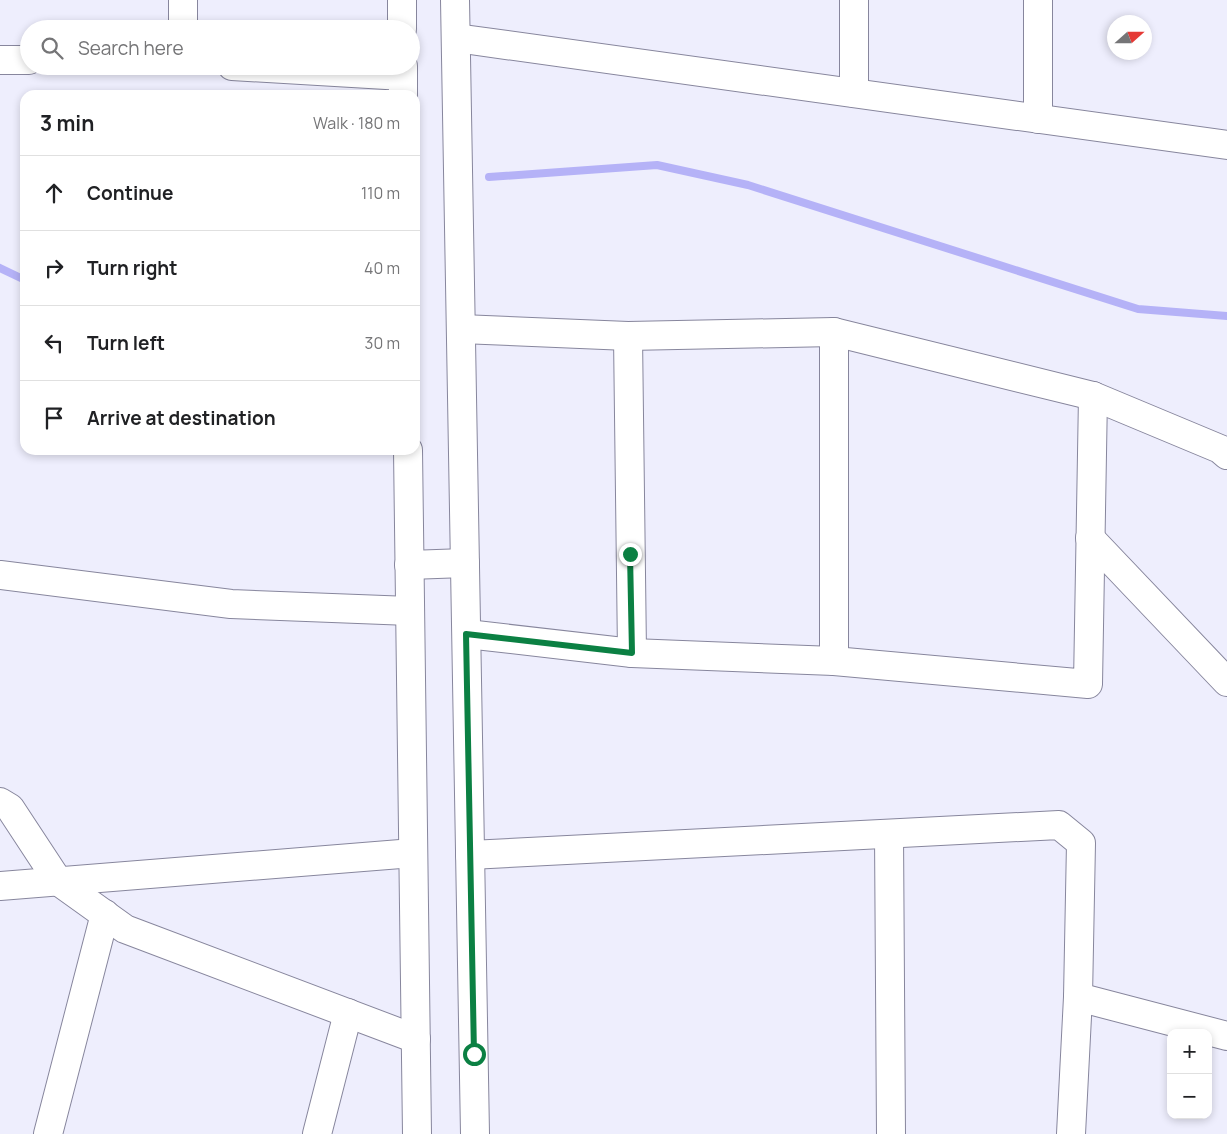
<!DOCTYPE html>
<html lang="en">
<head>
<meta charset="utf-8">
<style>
  :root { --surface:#fff; --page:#f6f6f6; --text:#202124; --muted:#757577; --line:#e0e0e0 }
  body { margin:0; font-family:Manrope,sans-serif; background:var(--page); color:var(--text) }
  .controls { position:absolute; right:15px; bottom:15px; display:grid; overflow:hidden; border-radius:10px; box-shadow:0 2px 8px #0003 }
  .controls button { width:45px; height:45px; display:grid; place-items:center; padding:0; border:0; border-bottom:1px solid var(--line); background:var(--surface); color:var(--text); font:25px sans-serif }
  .compass { position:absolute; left:1107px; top:15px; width:45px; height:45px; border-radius:50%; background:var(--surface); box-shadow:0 2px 8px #0003; rotate:69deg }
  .stop { position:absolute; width:15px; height:15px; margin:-11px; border:4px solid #0b8043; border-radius:50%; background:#fff }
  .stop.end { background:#0b8043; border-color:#fff; box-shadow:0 1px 5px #0008 }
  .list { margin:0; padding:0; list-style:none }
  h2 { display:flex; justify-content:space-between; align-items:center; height:65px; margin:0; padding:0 20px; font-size:21px }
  h2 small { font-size:16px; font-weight:400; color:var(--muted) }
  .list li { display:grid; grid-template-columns:32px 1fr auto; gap:15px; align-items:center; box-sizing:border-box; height:75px; padding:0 20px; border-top:1px solid var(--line) }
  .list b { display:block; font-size:19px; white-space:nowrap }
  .list em { font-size:16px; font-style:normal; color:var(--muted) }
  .icon { flex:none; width:28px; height:28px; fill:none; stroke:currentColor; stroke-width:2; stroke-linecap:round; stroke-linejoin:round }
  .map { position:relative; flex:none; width:1227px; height:1134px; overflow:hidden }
  .search { position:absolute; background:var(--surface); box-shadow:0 2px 8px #0003; left:20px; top:20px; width:400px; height:55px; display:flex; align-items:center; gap:12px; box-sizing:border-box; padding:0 18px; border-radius:28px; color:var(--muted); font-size:19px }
  .panel { position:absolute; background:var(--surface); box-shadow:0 2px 8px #0003; left:20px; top:90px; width:400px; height:365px; border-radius:15px }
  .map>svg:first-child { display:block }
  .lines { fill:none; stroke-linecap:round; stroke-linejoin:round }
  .stream { stroke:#b5b2f7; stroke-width:8 }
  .street-casing { stroke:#87869d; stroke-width:30 }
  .secondary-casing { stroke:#87869d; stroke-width:30 }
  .street { stroke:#fff; stroke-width:28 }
  .secondary { stroke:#fff; stroke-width:28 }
  .route { stroke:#0b8043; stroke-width:6 }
</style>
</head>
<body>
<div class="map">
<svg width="1227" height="1134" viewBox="0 0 1227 1134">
  <rect width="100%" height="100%" fill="#eeeefd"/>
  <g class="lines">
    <!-- stream -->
    <g class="stream">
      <path d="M489 177 657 165 748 185 1138 309 1227 316"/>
      <path d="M0 268 25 280"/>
    </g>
    <defs>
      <g id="street">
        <path d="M1038 0V119"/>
        <path d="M183 29V0"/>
        <path d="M456 38 1227 145"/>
        <path d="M0 60H29"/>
        <path d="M232 66 403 76"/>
        <path d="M854 93V0"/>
        <path d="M461 329 628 336 834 332 1093 396 1220 449 1227 455"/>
        <path d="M834 332V661"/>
        <path d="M628 336 632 653"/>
        <path d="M1090 538 1227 682"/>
        <path d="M409 565 465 563"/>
        <path d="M0 575 231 604 410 611"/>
        <path d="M467 634 632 653 834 661 1088 684 1093 396"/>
        <path d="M0 802 10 808 58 881 125 929 416 1039"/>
        <path d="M889 834 891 1134"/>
        <path d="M470 855 1059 825 1081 843 1078 997 1071 1134"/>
        <path d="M0 886 413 853"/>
        <path d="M1078 997 1227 1036"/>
        <path d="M48 1134 105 914"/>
        <path d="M317 1134 348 1013"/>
      </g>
      <g id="secondary">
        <path d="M402 0V29"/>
        <path d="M455 0 475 1134"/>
        <path d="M403 66V95"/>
        <path d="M408 450 417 1134"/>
      </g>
    </defs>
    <!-- street casing -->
    <use href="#street" class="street-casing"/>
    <!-- secondary casing -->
    <use href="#secondary" class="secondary-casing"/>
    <!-- street -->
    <use href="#street" class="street"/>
    <!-- secondary -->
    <use href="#secondary" class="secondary"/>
  </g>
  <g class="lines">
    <!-- route -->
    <path class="route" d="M474 1054 466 634 632 653 630 554"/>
  </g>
</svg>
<div class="controls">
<button>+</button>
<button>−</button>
</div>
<svg class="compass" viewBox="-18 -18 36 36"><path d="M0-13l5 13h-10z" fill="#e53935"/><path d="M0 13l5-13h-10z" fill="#757577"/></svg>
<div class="stop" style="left:474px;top:1054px"></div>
<div class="stop end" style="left:630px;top:554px"></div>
<div class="search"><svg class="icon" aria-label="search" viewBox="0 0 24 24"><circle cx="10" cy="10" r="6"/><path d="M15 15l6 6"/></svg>Search here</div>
<section class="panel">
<h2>3 min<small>Walk · 180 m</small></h2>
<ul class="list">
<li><svg class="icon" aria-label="ahead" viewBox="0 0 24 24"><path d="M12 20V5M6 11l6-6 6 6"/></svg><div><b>Continue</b></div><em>110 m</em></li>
<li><svg class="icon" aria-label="right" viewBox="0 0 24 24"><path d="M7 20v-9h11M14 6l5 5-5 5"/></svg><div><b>Turn right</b></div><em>40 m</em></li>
<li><svg class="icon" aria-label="left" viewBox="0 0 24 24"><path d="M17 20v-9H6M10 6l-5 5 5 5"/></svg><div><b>Turn left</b></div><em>30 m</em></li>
<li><svg class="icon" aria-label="arrive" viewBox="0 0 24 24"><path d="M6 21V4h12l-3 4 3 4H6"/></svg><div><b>Arrive at destination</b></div></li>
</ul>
</section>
</div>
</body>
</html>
